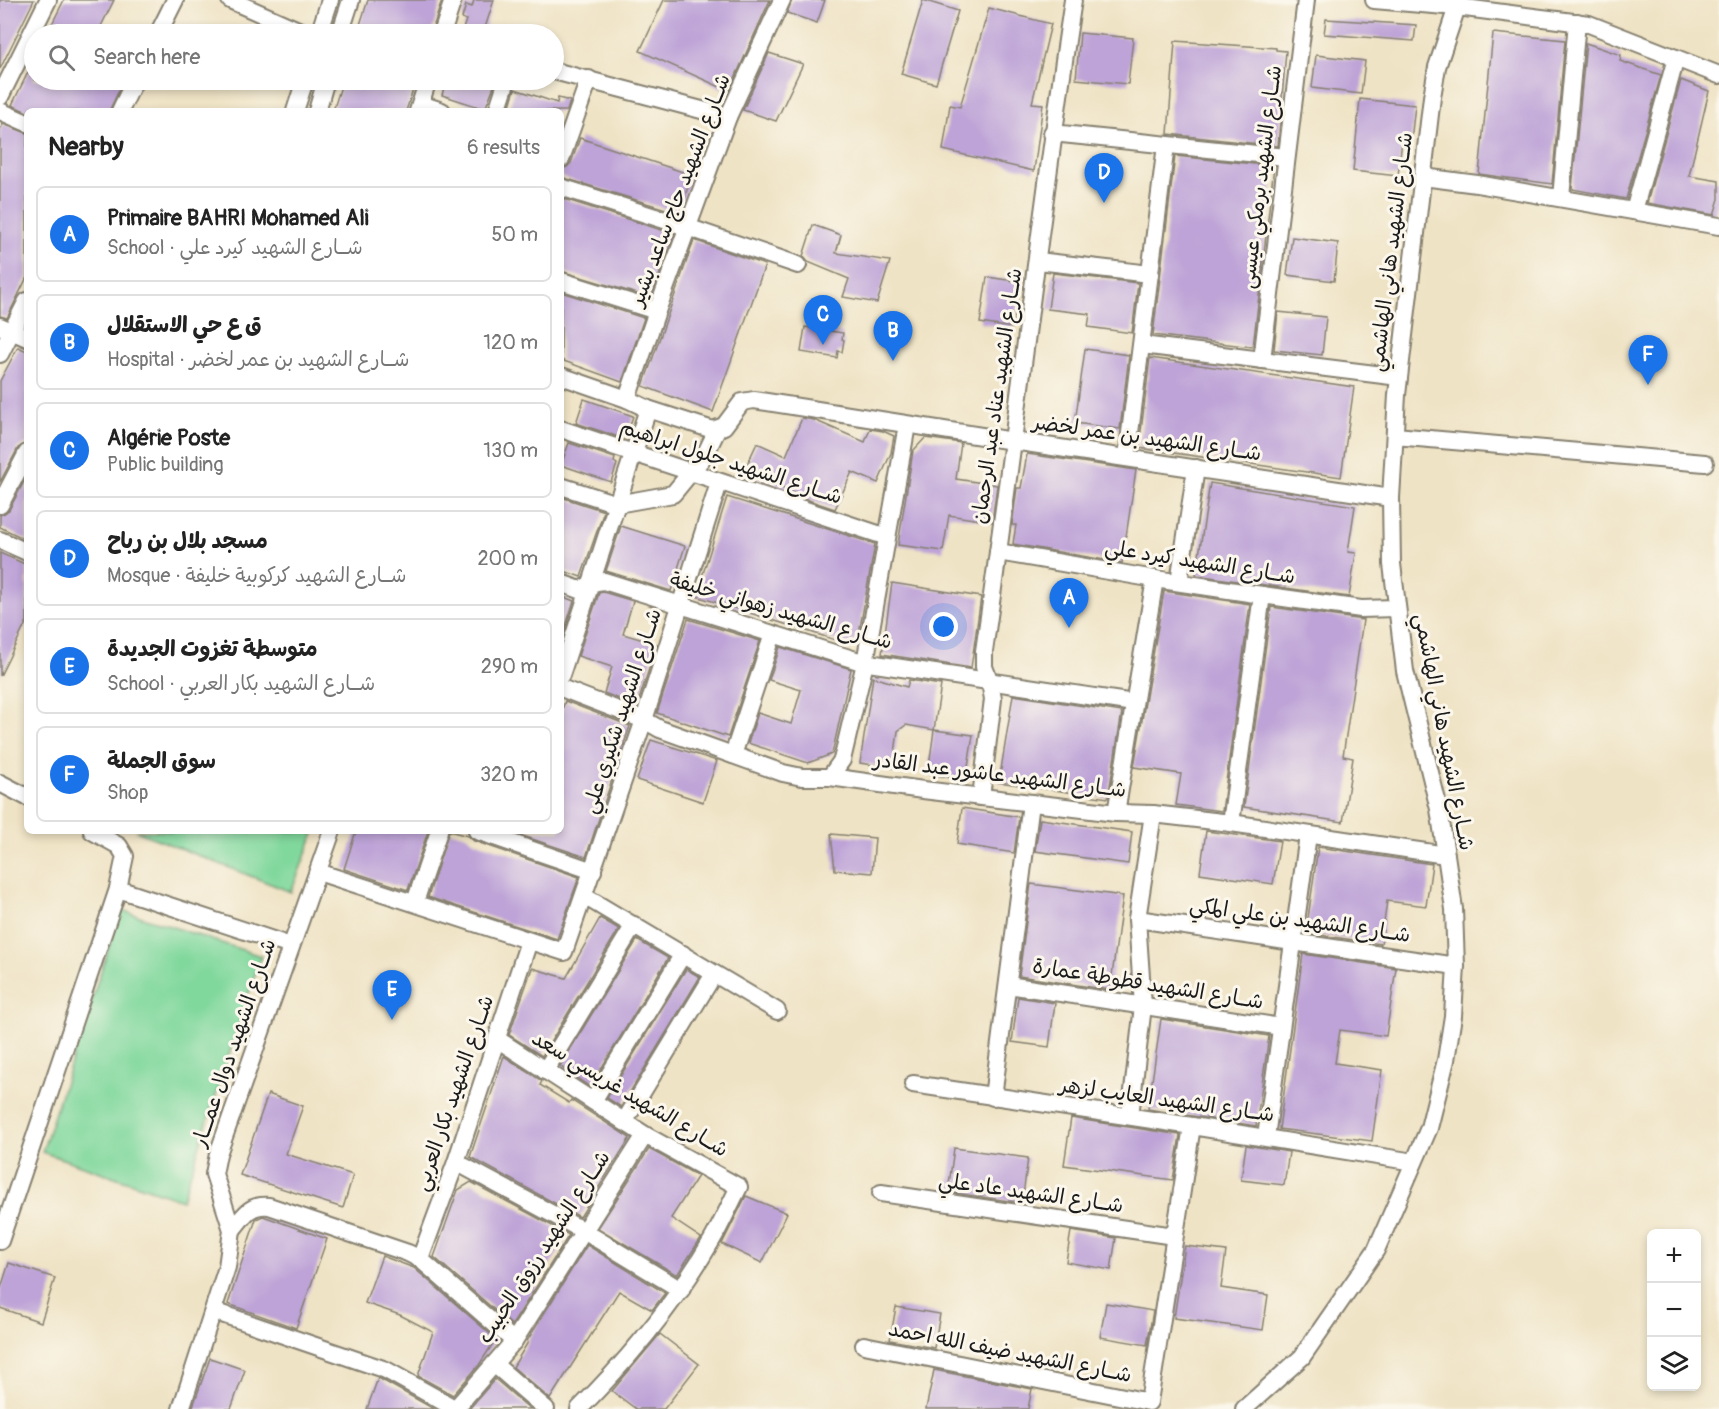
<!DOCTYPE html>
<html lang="en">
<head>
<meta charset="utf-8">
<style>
  :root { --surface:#fff; --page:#f2f2f2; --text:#222; --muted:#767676; --line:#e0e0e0; --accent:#1a73e8 }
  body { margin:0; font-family:Pangolin,"Playpen Sans Arabic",sans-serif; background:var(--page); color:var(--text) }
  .controls { position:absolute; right:18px; bottom:18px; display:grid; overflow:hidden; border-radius:9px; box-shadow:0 3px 9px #0003 }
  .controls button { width:54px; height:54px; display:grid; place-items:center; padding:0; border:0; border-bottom:2px solid var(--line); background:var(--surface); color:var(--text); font:30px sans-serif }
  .you { position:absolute; left:944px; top:627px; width:21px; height:21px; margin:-15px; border:4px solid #fff; border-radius:50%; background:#1a73e8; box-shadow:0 0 0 9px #1a73e833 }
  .badge { display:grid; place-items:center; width:39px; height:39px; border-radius:50%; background:var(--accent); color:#fff; font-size:20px; font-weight:700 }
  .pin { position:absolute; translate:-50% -50px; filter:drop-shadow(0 2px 3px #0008) }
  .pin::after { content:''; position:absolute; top:32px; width:21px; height:18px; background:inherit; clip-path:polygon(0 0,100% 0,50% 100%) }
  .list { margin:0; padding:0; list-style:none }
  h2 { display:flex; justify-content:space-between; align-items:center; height:78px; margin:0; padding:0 24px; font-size:26px }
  h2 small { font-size:20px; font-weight:400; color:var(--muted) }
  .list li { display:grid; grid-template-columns:39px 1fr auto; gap:18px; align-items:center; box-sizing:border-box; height:96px; margin:0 12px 12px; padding:0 12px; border:2px solid var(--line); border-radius:9px }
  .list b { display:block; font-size:22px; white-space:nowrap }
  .list p { margin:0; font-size:20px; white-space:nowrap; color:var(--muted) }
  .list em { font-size:20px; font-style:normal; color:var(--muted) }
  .icon { flex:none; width:33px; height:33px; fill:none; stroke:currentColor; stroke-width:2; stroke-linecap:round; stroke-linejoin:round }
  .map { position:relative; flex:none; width:1719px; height:1409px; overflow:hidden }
  .search { position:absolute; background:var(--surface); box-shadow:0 3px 9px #0003; left:24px; top:24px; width:540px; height:66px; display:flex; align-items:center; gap:15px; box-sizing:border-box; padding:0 21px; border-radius:33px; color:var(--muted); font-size:22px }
  .panel { position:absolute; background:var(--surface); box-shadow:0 3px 9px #0003; left:24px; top:108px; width:540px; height:726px; border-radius:9px }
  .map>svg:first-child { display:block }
  .green { fill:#81d89d; stroke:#4e7a5c; stroke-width:1.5 }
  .building { fill:#bda3d7 }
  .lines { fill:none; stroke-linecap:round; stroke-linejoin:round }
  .minor-casing { stroke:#868070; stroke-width:20 }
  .minor { stroke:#fff; stroke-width:16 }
  .labels { text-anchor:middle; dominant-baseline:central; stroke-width:6; stroke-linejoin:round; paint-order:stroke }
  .street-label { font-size:21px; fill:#1c1c1c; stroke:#fbf7ec }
</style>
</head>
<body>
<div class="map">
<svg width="1719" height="1409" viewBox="0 0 1719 1409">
  <rect width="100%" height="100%" fill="#fbf7ec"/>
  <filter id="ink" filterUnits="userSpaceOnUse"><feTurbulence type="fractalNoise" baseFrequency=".0167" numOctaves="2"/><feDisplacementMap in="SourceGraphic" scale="12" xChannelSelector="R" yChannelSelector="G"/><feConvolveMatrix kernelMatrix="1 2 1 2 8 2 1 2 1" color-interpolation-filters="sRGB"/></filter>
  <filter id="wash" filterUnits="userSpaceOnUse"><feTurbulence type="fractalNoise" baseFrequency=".008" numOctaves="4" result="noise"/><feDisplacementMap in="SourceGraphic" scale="24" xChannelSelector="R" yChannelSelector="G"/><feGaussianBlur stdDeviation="1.35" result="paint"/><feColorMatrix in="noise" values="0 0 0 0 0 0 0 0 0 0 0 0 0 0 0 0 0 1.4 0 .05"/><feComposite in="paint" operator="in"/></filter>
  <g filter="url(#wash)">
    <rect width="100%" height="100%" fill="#efe3c5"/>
    <!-- green -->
    <g class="green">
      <path d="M136 831H315L291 892Z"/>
      <path d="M121 910 261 956 182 1200 42 1152Z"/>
    </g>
    <g id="blocks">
      <!-- building -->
      <g class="building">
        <path d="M0 0H34L0 69Z"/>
        <path d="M64 0H114L97 34H47Z"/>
        <path d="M368 0H442L431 34H357Z"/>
        <path d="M474 0H494L483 34 463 29 466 20 462 18 466 5 472 7Z"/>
        <path d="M664 0H770L729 91 640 51Z"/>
        <path d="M792 0H825L817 23 787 13Z"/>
        <path d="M923 0 958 11 936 84 901 74Z"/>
        <path d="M989 8 1051 24 1032 103 1043 104 1034 171 943 150 950 105 960 107Z"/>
        <path d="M1326 19 1416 25 1414 41 1324 34Z"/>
        <path d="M1080 33 1133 38 1128 84 1076 79Z"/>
        <path d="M1493 33 1565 40 1552 184 1479 174Z"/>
        <path d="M1175 41 1276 48V50L1286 51 1278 146 1168 134Z"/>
        <path d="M1586 43 1621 55 1620 61 1661 75 1626 199 1572 189Z"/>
        <path d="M769 53 803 64 776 121 743 110Z"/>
        <path d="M1316 55 1365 61 1361 94 1312 88Z"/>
        <path d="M34 60V80H124L109 111 27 112 12 105Z"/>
        <path d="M343 80H416L406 111H333Z"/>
        <path d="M446 80H486L485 83 494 86 485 109 442 95Z"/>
        <path d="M1681 80 1709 91 1689 176 1719 181V199L1714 215 1647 203Z"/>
        <path d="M515 89 557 103 558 98 570 101 567 111H514L509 109Z"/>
        <path d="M1360 99 1415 105 1411 141 1402 140 1398 176 1353 171Z"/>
        <path d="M3 124 27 133V277L7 318 0 316V130Z"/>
        <path d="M580 138 692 175 679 213 561 177V169L567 167 571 163Z"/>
        <path d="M1175 156 1274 166 1253 347 1153 335Z"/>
        <path d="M561 198 674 234 651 298 561 271Z"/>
        <path d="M813 225 841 235 836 253 890 261 877 303 843 297 849 279 808 262 803 256Z"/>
        <path d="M1292 237 1338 243 1334 281 1287 275Z"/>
        <path d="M694 240 765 265 713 412 643 386Z"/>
        <path d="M1053 273 1138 283 1132 333 1088 327 1090 314 1048 309Z"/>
        <path d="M987 277 1021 282 1013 328 980 323Z"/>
        <path d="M561 292 644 318 622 382 561 360Z"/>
        <path d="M1278 312 1326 317 1322 355 1274 350Z"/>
        <path d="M805 327 843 333 842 339 844 340 842 352 838 351 837 358 801 352Z"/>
        <path d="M18 347 27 351V443L18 448 0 482V381Z"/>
        <path d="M1085 349 1129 355 1120 429 1075 423Z"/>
        <path d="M1150 358 1354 387 1341 477 1139 448Z"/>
        <path d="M584 399 633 416 627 435 623 433 622 438 576 423Z"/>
        <path d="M802 418 814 420 865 442 870 429 883 431 894 436 891 453 878 483 852 472 835 509 811 501 744 471 757 443 786 456Z"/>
        <path d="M925 438 961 443 956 479 997 485 992 522 949 515 943 551 898 545 913 451Z"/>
        <path d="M569 443 615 458 614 462 617 464 611 482 561 465Z"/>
        <path d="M1027 454 1136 470 1122 563 1013 544 1016 525H1012L1017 488H1021Z"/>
        <path d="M27 476V540L0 527V515L9 510Z"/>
        <path d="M1210 483 1355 506 1348 552 1356 553 1349 597 1196 575Z"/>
        <path d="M561 497 604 511 581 577 561 570Z"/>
        <path d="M727 497 875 544 858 639 848 644 696 596Z"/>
        <path d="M621 526 685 546 671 591 606 571Z"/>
        <path d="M0 553 27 565V621L0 676Z"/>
        <path d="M892 583 981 597 971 668 882 654Z"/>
        <path d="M1164 591 1250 604 1222 811 1176 805 1181 774 1134 767Z"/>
        <path d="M603 592 633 601 623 634 657 644 637 706 604 693 612 667 578 656 599 593Z"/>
        <path d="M561 596 574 601 561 641Z"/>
        <path d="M1271 607 1363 620 1343 756 1353 758 1343 822 1244 807Z"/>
        <path d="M688 619 760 641 728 737 657 713Z"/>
        <path d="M780 647 851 669 832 754 808 763 748 743 758 713 791 724 801 690 769 680Z"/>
        <path d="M873 677 907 687 909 680 941 685 934 730 906 725 898 731 893 768 860 763Z"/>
        <path d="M1013 695 1122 712 1108 798 999 782Z"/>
        <path d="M565 701 630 726 586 857 520 835 521 831H561V713Z"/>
        <path d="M934 730 973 735 966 780 928 774Z"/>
        <path d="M651 740 717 761 703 802 637 780Z"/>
        <path d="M962 808 1019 817 1014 853 957 844Z"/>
        <path d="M1040 819 1132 832 1128 864 1035 851Z"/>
        <path d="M356 831H428L408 890 344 869Z"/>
        <path d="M449 831 468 836 474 841 579 877 557 939 428 897Z"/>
        <path d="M1206 831 1280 841 1273 884 1200 873Z"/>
        <path d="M831 834 875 838 872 873 835 870Z"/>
        <path d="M1318 847 1432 864 1426 906 1387 901 1381 944 1306 933Z"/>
        <path d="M1031 884 1123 896 1110 990 1019 976Z"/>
        <path d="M600 918 619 929 542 1056 509 1035 532 968 566 978Z"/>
        <path d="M637 940 668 958 590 1087 560 1066Z"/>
        <path d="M1303 954 1396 968 1386 1036 1340 1030 1335 1063 1382 1070 1372 1141 1279 1129Z"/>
        <path d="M686 969 700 977 621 1107 607 1098Z"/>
        <path d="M1018 997 1055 1003 1049 1047 1012 1042Z"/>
        <path d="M1161 1019 1269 1036 1256 1126 1148 1109Z"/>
        <path d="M504 1056 542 1081 540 1085 569 1103 571 1100 630 1138 580 1217 470 1157Z"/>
        <path d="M268 1094 303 1106 286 1154 353 1175 343 1208 240 1175Z"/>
        <path d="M1071 1118 1180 1135 1173 1180 1064 1165Z"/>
        <path d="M1246 1145 1289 1152 1284 1185 1241 1180Z"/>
        <path d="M954 1148 1028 1158 1022 1203 948 1192Z"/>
        <path d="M649 1149 698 1176 671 1218 701 1238 677 1275 598 1228Z"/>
        <path d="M471 1182 569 1235 512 1325 434 1257 458 1190Z"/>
        <path d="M746 1196 787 1213 762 1263 722 1244Z"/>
        <path d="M263 1216 327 1239 296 1328 228 1304 256 1219Z"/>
        <path d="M1071 1231 1116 1238 1111 1270 1066 1262Z"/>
        <path d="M587 1245 665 1293 652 1310 619 1291 550 1399 513 1367 528 1342 527 1341Z"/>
        <path d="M1185 1246 1226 1251 1221 1288 1268 1295 1263 1330 1174 1318Z"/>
        <path d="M382 1256 414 1268 496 1339 479 1365 453 1395 418 1376 433 1332 400 1315 365 1303Z"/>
        <path d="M9 1263 55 1278 41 1322 0 1308V1291Z"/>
        <path d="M1106 1303 1153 1311 1147 1345 1100 1337Z"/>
        <path d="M896 1307 940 1314 934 1348 890 1340Z"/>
        <path d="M660 1334 699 1364 664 1409H636L612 1391Z"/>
        <path d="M210 1358 245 1370 231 1409H192Z"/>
        <path d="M934 1370 1032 1389 1028 1409H926Z"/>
        <path d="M378 1378 382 1380 434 1409H367Z"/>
        <path d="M495 1379 530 1409H469Z"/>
      </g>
    </g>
  </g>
  <g filter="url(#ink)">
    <use href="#blocks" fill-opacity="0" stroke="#868070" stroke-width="1.5"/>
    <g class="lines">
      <defs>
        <g id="minor">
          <path d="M230 0 307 34"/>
          <path d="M1374 0 1457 7 1589 24 1719 75"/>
          <path d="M158 34 175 0"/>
          <path d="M319 34 330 0"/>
          <path d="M340 34 351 0"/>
          <path d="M442 34 453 0"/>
          <path d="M554 71 728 117"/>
          <path d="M0 97 48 0"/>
          <path d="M421 104 442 111"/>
          <path d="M0 111 27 123"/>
          <path d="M120 111 135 80"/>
          <path d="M295 111 305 80"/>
          <path d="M317 111 326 80"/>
          <path d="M418 111 428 80"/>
          <path d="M497 111 507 80"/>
          <path d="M1052 133 1286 157"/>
          <path d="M561 159 589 79"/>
          <path d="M1423 177 1477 184 1719 226"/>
          <path d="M561 187 687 227 798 265"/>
          <path d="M1561 198 1577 22"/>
          <path d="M1634 211 1676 58"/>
          <path d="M1038 261 1150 274"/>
          <path d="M561 281 657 311"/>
          <path d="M0 326 27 338"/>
          <path d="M1142 345 1399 377"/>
          <path d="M0 354 27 301"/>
          <path d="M1262 360 1306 0"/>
          <path d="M561 376 627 399 648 409 713 430 724 426 742 402 754 400 1013 441 1391 498"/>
          <path d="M627 399 657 311 728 117 782 0"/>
          <path d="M561 429 887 537"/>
          <path d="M1395 436 1705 463"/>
          <path d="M1127 457 1166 145"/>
          <path d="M561 486 617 504 673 494 705 455 717 430"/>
          <path d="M0 505 27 453"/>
          <path d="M0 540 27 552"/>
          <path d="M998 552 1155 579 1262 595 1361 609 1396 608"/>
          <path d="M1179 582 1196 468"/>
          <path d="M561 583 580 590 593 583 604 581 862 662 1134 703"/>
          <path d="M561 675 648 409"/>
          <path d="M561 688 644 720 660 729 783 773 802 777H830L923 790 1116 813 1153 814 1231 823 1446 855"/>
          <path d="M733 755 773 634"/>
          <path d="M830 777 842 760 865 663 907 425"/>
          <path d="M0 783 27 797"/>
          <path d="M981 797 993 699 990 682 984 667V651C1016 434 1040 216 1073 0"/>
          <path d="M1116 813 1155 579"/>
          <path d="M1231 823 1262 595"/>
          <path d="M92 831 119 846 125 856 118 889 291 946"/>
          <path d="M477 831 593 871"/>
          <path d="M318 872 564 952 644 720 719 483"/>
          <path d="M584 896 777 1011"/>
          <path d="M415 902 439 831"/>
          <path d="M1137 919 1456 966"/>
          <path d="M1008 985 1281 1027"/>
          <path d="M497 1039 645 1135 739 1187C730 1204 722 1223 712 1240 676 1302 630 1358 579 1409"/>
          <path d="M545 1071 634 925"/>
          <path d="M913 1084 1192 1126 1414 1162"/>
          <path d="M993 1097 1031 803"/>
          <path d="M593 1101 683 954"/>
          <path d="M1130 1116 1143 1006 1137 919 1153 814"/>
          <path d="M624 1122 714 974"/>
          <path d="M1266 1137 1308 835"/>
          <path d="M456 1162 582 1230 681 1290"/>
          <path d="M881 1193 1174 1236"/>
          <path d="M232 1230C244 1216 249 1204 269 1206L408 1253 420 1259 514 1341"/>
          <path d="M0 1241 118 889"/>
          <path d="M420 1259 456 1162 529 941"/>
          <path d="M213 1311 386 1370 456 1409"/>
          <path d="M864 1345 1149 1402 1192 1126"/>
          <path d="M494 1364 546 1409"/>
          <path d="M181 1409 227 1267 232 1230 214 1174 218 1154 332 831"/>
          <path d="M455 1409 514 1341 645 1135"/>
          <path d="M1244 1409 1302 1357 1376 1250 1429 1128 1446 1060 1453 1016 1456 966 1454 909 1446 855 1439 809 1405 671 1392 564 1391 498 1397 395 1432 97 1437 67 1457 7"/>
        </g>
      </defs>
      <!-- minor casing -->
      <use href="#minor" class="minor-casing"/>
      <!-- minor -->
      <use href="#minor" class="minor"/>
    </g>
  </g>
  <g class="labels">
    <!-- street labels -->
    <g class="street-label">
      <text transform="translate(1261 177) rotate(-83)">شــارع الشهيد برمكي عيسى</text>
      <text transform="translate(680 190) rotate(-69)">شــارع الشهيد حاج ساعد بشير</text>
      <text transform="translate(1391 252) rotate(-83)">شــارع الشهيد هاني الهاشمي</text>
      <text transform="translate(997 396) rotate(-82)">شــارع الشهيد عناد عبد الرحمان</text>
      <text transform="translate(1147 438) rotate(8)">شــارع الشهيد بن عمر لخضر</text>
      <text transform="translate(731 462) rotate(18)">شــارع الشهيد جلول ابراهيم</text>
      <text transform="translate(1200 562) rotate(9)">شــارع الشهيد كيرد علي</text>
      <text transform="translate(781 611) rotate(16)">شــارع الشهيد زهواني خليفة</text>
      <text transform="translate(622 711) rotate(-72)">شــارع الشهيد شكيري علي</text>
      <text transform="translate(1444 732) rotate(79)">شــارع الشهيد هاني الهاشمي</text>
      <text transform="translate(1000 775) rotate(7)">شــارع الشهيد عاشور عبد القادر</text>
      <text transform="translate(1300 920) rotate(8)">شــارع الشهيد بن علي المكي</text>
      <text transform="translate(1148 984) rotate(9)">شــارع الشهيد قطوطة عمارة</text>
      <text transform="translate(234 1043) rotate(-71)">شــارع الشهيد دوال عمـــار</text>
      <text transform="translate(454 1093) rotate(-71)">شــارع الشهيد بكار العربي</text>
      <text transform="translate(630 1094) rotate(31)">شــارع الشهيد غريسي سعد</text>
      <text transform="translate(1167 1100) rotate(8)">شــارع الشهيد العايب لزهر</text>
      <text transform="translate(1031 1193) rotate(8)">شــارع الشهيد عاد علي</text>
      <text transform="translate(544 1247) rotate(-57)">شــارع الشهيد رزوق الحبيب</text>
      <text transform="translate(1010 1352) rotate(11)">شــارع الشهيد ضيف الله احمد</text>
    </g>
  </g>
</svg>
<div class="controls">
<button>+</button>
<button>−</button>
<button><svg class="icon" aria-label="layers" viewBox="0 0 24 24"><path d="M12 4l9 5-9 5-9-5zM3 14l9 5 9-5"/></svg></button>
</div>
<div class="you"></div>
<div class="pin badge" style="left:1069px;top:628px">A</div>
<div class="pin badge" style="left:893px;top:361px">B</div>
<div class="pin badge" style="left:823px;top:345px">C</div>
<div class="pin badge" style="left:1104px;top:203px">D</div>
<div class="pin badge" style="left:392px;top:1020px">E</div>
<div class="pin badge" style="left:1648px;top:385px">F</div>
<div class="search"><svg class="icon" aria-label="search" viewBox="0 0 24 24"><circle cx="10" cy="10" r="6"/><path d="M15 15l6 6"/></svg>Search here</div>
<section class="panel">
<h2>Nearby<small>6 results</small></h2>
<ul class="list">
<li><span class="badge">A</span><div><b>Primaire BAHRI Mohamed Ali</b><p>School · شــارع الشهيد كيرد علي</p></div><em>50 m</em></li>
<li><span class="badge">B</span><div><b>ق ع حي الاستقلال</b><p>Hospital · شــارع الشهيد بن عمر لخضر</p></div><em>120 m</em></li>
<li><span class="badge">C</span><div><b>Algérie Poste</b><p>Public building</p></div><em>130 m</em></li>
<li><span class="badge">D</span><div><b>مسجد بلال بن رباح</b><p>Mosque · شــارع الشهيد كركوبية خليفة</p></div><em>200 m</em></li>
<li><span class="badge">E</span><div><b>متوسطة تغزوت الجديدة</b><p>School · شــارع الشهيد بكار العربي</p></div><em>290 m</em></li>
<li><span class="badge">F</span><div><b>سوق الجملة</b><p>Shop</p></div><em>320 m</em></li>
</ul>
</section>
</div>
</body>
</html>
